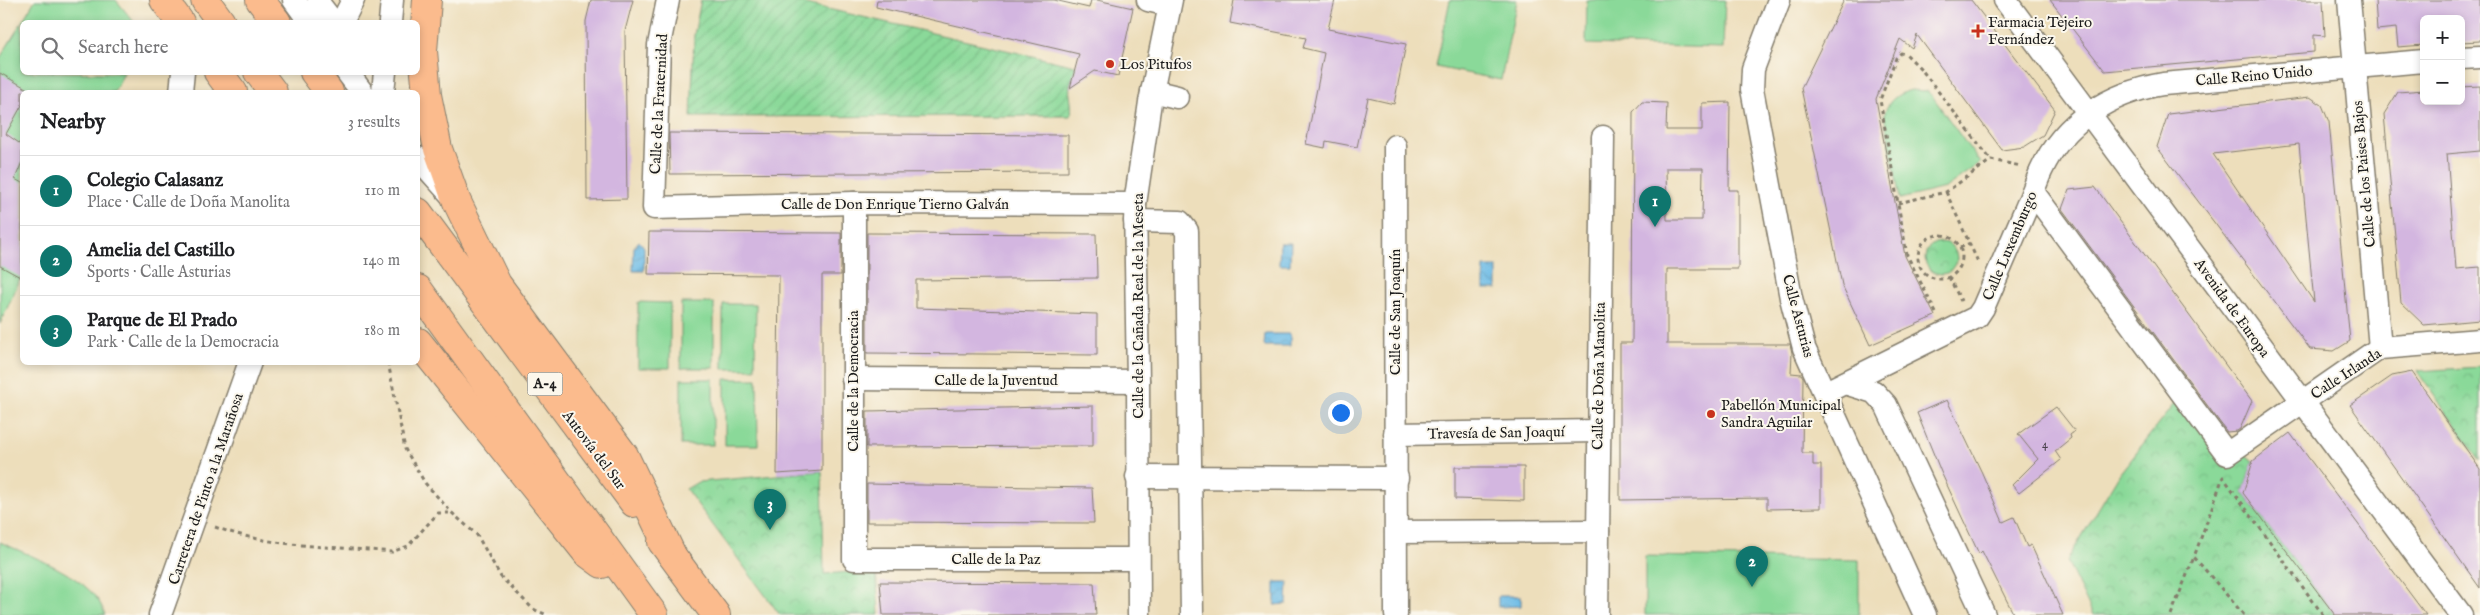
<!DOCTYPE html>
<html lang="en">
<head>
<meta charset="utf-8">
<style>
  :root { --surface:#fff; --page:#f2f2f2; --text:#202124; --muted:#757577; --line:#e0e0e0; --accent:#0f766e }
  body { margin:0; font-family:"IM FELL English",serif; background:var(--page); color:var(--text) }
  .controls { position:absolute; right:15px; top:15px; display:grid; overflow:hidden; border-radius:8px; box-shadow:0 2px 8px #0003 }
  .controls button { width:45px; height:45px; display:grid; place-items:center; padding:0; border:0; border-bottom:1px solid var(--line); background:var(--surface); color:var(--text); font:25px sans-serif }
  .you { position:absolute; left:1340px; top:412px; width:18px; height:18px; margin:-12px; border:4px solid #fff; border-radius:50%; background:#1a73e8; box-shadow:0 0 0 8px #1a73e833 }
  .badge { display:grid; place-items:center; width:32px; height:32px; border-radius:50%; background:var(--accent); color:#fff; font-size:16px; font-weight:700 }
  .pin { position:absolute; translate:-50% -41px; filter:drop-shadow(0 1px 2px #0008) }
  .pin::after { content:''; position:absolute; top:26px; width:18px; height:15px; background:inherit; clip-path:polygon(0 0,100% 0,50% 100%) }
  .list { margin:0; padding:0; list-style:none }
  h2 { display:flex; justify-content:space-between; align-items:center; height:65px; margin:0; padding:0 20px; font-size:21px }
  h2 small { font-size:16px; font-weight:400; color:var(--muted) }
  .list li { display:grid; grid-template-columns:32px 1fr auto; gap:15px; align-items:center; box-sizing:border-box; height:70px; padding:0 20px; border-top:1px solid var(--line) }
  .list b { display:block; font-size:19px; white-space:nowrap }
  .list p { margin:0; font-size:16px; white-space:nowrap; color:var(--muted) }
  .list em { font-size:16px; font-style:normal; color:var(--muted) }
  .icon { flex:none; width:28px; height:28px; fill:none; stroke:currentColor; stroke-width:2; stroke-linecap:round; stroke-linejoin:round }
  .map { position:relative; flex:none; width:2480px; height:615px; overflow:hidden }
  .search { position:absolute; background:var(--surface); box-shadow:0 2px 8px #0003; left:20px; top:20px; width:400px; height:55px; display:flex; align-items:center; gap:12px; box-sizing:border-box; padding:0 18px; border-radius:8px; color:var(--muted); font-size:19px }
  .panel { position:absolute; background:var(--surface); box-shadow:0 2px 8px #0003; left:20px; top:90px; width:400px; height:275px; border-radius:8px }
  .map>svg:first-child { display:block }
  .park { fill:url(#park-crowns); stroke:#537a5a }
  .garden { fill:url(#garden-furrows); stroke:#537a5a }
  .pitch { fill:#8ad999; stroke:#537a5a }
  .water { fill:url(#water-waves); stroke:#446c81 }
  .building { fill:#d3b6e0; fill-rule:evenodd }
  .lines { fill:none; stroke-linecap:round; stroke-linejoin:round }
  .minor-casing { stroke:#847d6c; stroke-width:25 }
  .highway-casing { stroke:#847d6c; stroke-width:30 }
  .path { stroke:#847d6c; stroke-width:3; stroke-dasharray:4 4; stroke-linecap:butt }
  .minor { stroke:#fff; stroke-width:22 }
  .highway { stroke:#fbbb8d; stroke-width:28 }
  .poi-dot { fill:#c8321e; stroke:#fbf7ec; stroke-width:2 }
  .labels { text-anchor:middle; dominant-baseline:central; stroke-width:4; stroke-linejoin:round; paint-order:stroke }
  .number-label { font-size:12px; fill:#4a424d }
  .shield { fill:#fbf7ec; stroke:#5f5e5a; stroke-width:1 }
  .shield-label { font-size:14px; font-weight:bold; fill:#1c1c1c }
  .poi-label { font-size:15px; fill:#1c1c1c; stroke:#fbf7ec; text-anchor:start }
  .street-label { font-size:15px; fill:#1c1c1c; stroke:#fbf7ec }
</style>
</head>
<body>
<div class="map">
<svg width="2480" height="615" viewBox="0 0 2480 615">
  <defs>
    <pattern id="park-crowns" width="20" height="18" patternUnits="userSpaceOnUse" patternTransform="scale(1.25)"><rect width="20" height="18" fill="#8ad999"/><path d="M2 6a3 3 0 1 1 6 0M12 15a3 3 0 1 1 6 0" fill="none" stroke="#76ba83"/></pattern>
    <pattern id="garden-furrows" width="10" height="10" patternUnits="userSpaceOnUse" patternTransform="scale(1.25)"><rect width="10" height="10" fill="#8ad999"/><path d="M-1 1l2-2M0 10L10 0M9 11l2-2" fill="none" stroke="#76ba83"/></pattern>
    <pattern id="water-waves" width="16" height="10" patternUnits="userSpaceOnUse" patternTransform="scale(1.25)"><rect width="16" height="10" fill="#6cbbe6"/><path d="M0 5q4-4 8 0t8 0" fill="none" stroke="#5da0c5"/></pattern>
  </defs>
  <rect width="100%" height="100%" fill="#fbf7ec"/>
  <filter id="ink" filterUnits="userSpaceOnUse"><feTurbulence type="fractalNoise" baseFrequency=".02" numOctaves="2"/><feDisplacementMap in="SourceGraphic" scale="10" xChannelSelector="R" yChannelSelector="G"/><feConvolveMatrix kernelMatrix="1 2 1 2 8 2 1 2 1" color-interpolation-filters="sRGB"/></filter>
  <filter id="wash" filterUnits="userSpaceOnUse"><feTurbulence type="fractalNoise" baseFrequency=".0096" numOctaves="4" result="noise"/><feDisplacementMap in="SourceGraphic" scale="20" xChannelSelector="R" yChannelSelector="G"/><feGaussianBlur stdDeviation="1.12" result="paint"/><feColorMatrix in="noise" values="0 0 0 0 0 0 0 0 0 0 0 0 0 0 0 0 0 1.4 0 .05"/><feComposite in="paint" operator="in"/></filter>
  <g filter="url(#wash)">
    <rect width="100%" height="100%" fill="#eddebb"/>
    <!-- park -->
    <g class="park">
      <circle cx="1941" cy="258" r="16"/>
      <path d="M2480 367V461L2417 371Z"/>
      <path d="M2185 390 2219 432 2253 461 2243 493 2335 615H2093L2067 561 2120 473Z"/>
      <path d="M822 471 824 574 876 570 879 615H780L686 489 698 482Z"/>
    </g>
    <!-- garden -->
    <path class="garden" d="M701 0H789L1084 68C1060 84 1074 95 1071 116L691 117 694 35Z"/>
    <!-- pitch -->
    <g class="pitch">
      <path d="M35 0H116L134 22H22V72L124 73 114 92H22V275L0 324V58Z"/>
      <path d="M1450 0H1517L1501 80 1436 67Z"/>
      <path d="M1587 0H1725L1723 48 1586 44Z"/>
      <path d="M1911 90 1927 91 1933 97 1980 163 1945 188 1900 199 1884 115C1888 100 1897 94 1911 90Z"/>
      <path d="M638 302 670 303V368H638Z"/>
      <rect x="681" y="303" width="33" height="65"/>
      <path d="M723 304H756L755 369H723Z"/>
      <rect x="681" y="379" width="32" height="66"/>
      <path d="M725 379H757L758 445H725Z"/>
      <path d="M0 542C32 557 96 578 105 615H0Z"/>
      <path d="M1645 556 1859 560V615H1645Z"/>
    </g>
    <!-- water -->
    <g class="water">
      <path d="M639 241 644 247V271H633L634 247Z"/>
      <path d="M1280 243H1291L1290 265H1279Z"/>
      <rect x="1484" y="267" width="13" height="22"/>
      <path d="M1265 334H1290V346H1264Z"/>
      <path d="M1275 582H1288L1287 604 1275 605Z"/>
      <path d="M1498 596H1521V606L1498 607Z"/>
    </g>
    <g id="blocks">
      <!-- building -->
      <g class="building">
        <path d="M591 0H633L625 31 627 199 587 200 586 21Z"/>
        <path d="M877 0H1054L1089 8 1091 0H1097L1133 8 1118 76 1095 71 1070 88 1079 54 876 7Z"/>
        <path d="M1234 0H1335L1328 29 1406 44 1394 104 1368 98 1357 147 1326 141 1325 148 1306 144 1324 53 1303 48 1306 38 1230 23Z"/>
        <path d="M1844 0H1971L2055 110 2043 135 2024 147 2002 150 1917 35 1912 48 1900 39 1876 99 1905 256 1935 316 1870 345 1842 285 1801 88Z"/>
        <path d="M2050 0H2323L2325 36 2314 35V52L2105 71Z"/>
        <path d="M2375 0H2480V41L2461 42V19H2424V45L2398 47 2396 28 2377 30Z"/>
        <path d="M0 73 31 91 22 92V105L6 134 22 145V162L15 179 22 183V278L0 266Z"/>
        <path d="M2480 86V151L2447 154 2456 269 2480 267V320L2424 325 2401 303 2384 114 2398 92 2424 90V101H2461V87Z"/>
        <path d="M2310 97 2322 105 2329 122 2350 341 2334 351 2310 349 2157 147 2168 114ZM2299 144 2314 302 2213 154Z"/>
        <path d="M1642 102 1667 103 1666 130H1702V103L1730 102 1729 190H1738V269H1667V344H1790L1792 353 1791 373 1801 374 1803 377 1802 453H1813V465H1821V508L1767 509V498L1620 500V343H1632L1633 112ZM1666 168H1703L1702 220H1667Z"/>
        <path d="M669 133 1068 135V172L670 174Z"/>
        <path d="M2095 187 2252 401 2240 429 2237 431 2227 432 2062 209 2069 190Z"/>
        <path d="M649 232 841 233V275H822V471L777 474 779 275 648 274Z"/>
        <path d="M867 233 1096 234 1097 278 916 280V308L1097 314V355L867 353Z"/>
        <path d="M2412 372 2480 469V588L2350 405 2392 376Z"/>
        <path d="M1947 400 1982 473 2003 522 2014 517 2027 547 2031 545 2063 615H2014L1982 551 1979 554 1941 472 1917 413Z"/>
        <path d="M1093 406V446L867 447V411Z"/>
        <path d="M2056 407 2075 431 2070 435 2071 438 2055 451 2061 460 2019 493 2012 485 2038 459 2018 434Z"/>
        <path d="M2290 433 2426 615H2335L2243 493 2253 461Z"/>
        <path d="M1455 467H1524V501L1455 499Z"/>
        <path d="M867 484 1092 488 1094 523 867 522Z"/>
        <path d="M880 582 1094 583 1096 615H883Z"/>
      </g>
    </g>
  </g>
  <g filter="url(#ink)">
    <use href="#blocks" fill-opacity="0" stroke="#847d6c" stroke-width="1"/>
    <g class="lines">
      <defs>
        <g id="minor">
          <path d="M294 0 310 22"/>
          <path d="M319 0V4L333 22"/>
          <path d="M668 0 659 45 654 208 854 203 1135 204"/>
          <path d="M1148 0 1169 5"/>
          <path d="M1779 0 1753 69 1752 89 1791 298 1804 348 1925 615"/>
          <path d="M2005 0 2461 615"/>
          <path d="M2349 0 2380 348"/>
          <path d="M342 22 353 0"/>
          <path d="M390 22 392 0"/>
          <path d="M2461 58 2480 57"/>
          <path d="M347 72 362 92"/>
          <path d="M1152 91 1177 97"/>
          <path d="M181 92 183 72"/>
          <path d="M383 92 385 72"/>
          <path d="M1395 146 1396 615"/>
          <path d="M418 158 453 197"/>
          <path d="M2033 192 2227 454 2380 348 2480 340"/>
          <path d="M854 203V559H1138"/>
          <path d="M1135 221 1180 222 1187 231 1192 615"/>
          <path d="M853 379 1138 381"/>
          <path d="M1845 383 1874 392 1886 405 1984 615"/>
          <path d="M1824 393 1977 317 1983 308C1997 276 2010 245 2024 213 2030 200 2035 185 2041 171 2064 121 2110 93 2163 84L2424 61"/>
          <path d="M1395 434 1597 431"/>
          <path d="M1137 477 1397 478"/>
          <path d="M1397 532 1598 531"/>
          <path d="M160 615 250 362"/>
          <path d="M1139 615 1138 381 1135 204 1150 102 1171 0"/>
          <path d="M1597 615 1603 137"/>
        </g>
        <g id="highway">
          <path d="M164 0 180 22"/>
          <path d="M205 0 221 22"/>
          <path d="M260 0 277 22"/>
          <path d="M427 0 423 51 427 95 438 149 457 202 497 284 624 455 672 555"/>
          <path d="M218 72 233 92"/>
          <path d="M258 72 273 92"/>
          <path d="M314 72 329 92"/>
          <path d="M418 212 634 503"/>
          <path d="M418 289 654 615"/>
          <path d="M418 342 587 553 602 564"/>
          <path d="M662 542 716 615"/>
        </g>
      </defs>
      <!-- minor casing -->
      <use href="#minor" class="minor-casing"/>
      <!-- highway casing -->
      <use href="#highway" class="highway-casing"/>
      <!-- path -->
      <g class="path">
        <path d="M1946 192 1978 262"/>
        <path d="M1898 203 1946 192 1991 160 2021 166"/>
        <circle cx="1940" cy="257" r="22"/>
        <path d="M1960 248 1970 243"/>
        <path d="M1949 277 1961 301"/>
        <path d="M1936 313 1907 255 1880 100 1896 58 1901 53 1906 54 1921 69 1991 160"/>
        <path d="M388 362 405 449 425 483 451 512 477 535 501 577 533 609 547 615"/>
        <path d="M215 527C272 548 332 546 392 552L408 546 438 513H450"/>
        <path d="M2171 615 2194 557"/>
        <path d="M2244 615 2194 557 2223 477 2323 615"/>
      </g>
      <!-- minor -->
      <use href="#minor" class="minor"/>
      <!-- highway -->
      <use href="#highway" class="highway"/>
    </g>
  </g>
  <!-- markers -->
  <g class="poi-dot">
    <path d="M1975.5 23.5h5v5h5v5h-5v5h-5v-5h-5v-5h5z"/>
    <circle cx="1110" cy="64" r="5"/>
    <circle cx="1711" cy="414" r="5"/>
  </g>
  <g class="labels">
    <!-- number labels -->
    <g class="number-label">
      <text x="2045" y="444">4</text>
    </g>
    <!-- shield labels -->
    <rect class="shield" x="527.5" y="372.5" width="35" height="23" rx="4"/>
    <g class="shield-label">
      <text x="545" y="384">A-4</text>
    </g>
    <!-- poi labels -->
    <g class="poi-label">
      <text x="1988" y="22">Farmacia Tejeiro<tspan x="1988" dy="17">Fernández</tspan></text>
      <text x="1120" y="64">Los Pitufos</text>
      <text x="1721" y="405">Pabellón Municipal<tspan x="1721" dy="17">Sandra Aguilar</tspan></text>
    </g>
    <!-- street labels -->
    <g class="street-label">
      <text transform="translate(2254 76) rotate(-5)">Calle Reino Unido</text>
      <text transform="translate(659 104) rotate(-87)">Calle de la Fraternidad</text>
      <text transform="translate(2364 174) rotate(-95)">Calle de los Paises Bajos</text>
      <text x="895" y="204">Calle de Don Enrique Tierno Galván</text>
      <text transform="translate(2010 246) rotate(-67)">Calle Luxemburgo</text>
      <text transform="translate(1138 306) rotate(-90)">Calle de la Cañada Real de la Meseta</text>
      <text transform="translate(2232 308) rotate(54)">Avenida de Europa</text>
      <text transform="translate(1395 312) rotate(-90)">Calle de San Joaquín</text>
      <text transform="translate(1798 316) rotate(75)">Calle Asturias</text>
      <text transform="translate(2346 374) rotate(-33)">Calle Irlanda</text>
      <text transform="translate(1599 376) rotate(-89)">Calle de Doña Manolita</text>
      <text x="996" y="380">Calle de la Juventud</text>
      <text transform="translate(853 381) rotate(-90)">Calle de la Democracia</text>
      <text transform="translate(1496 433) rotate(-1)">Travesía de San Joaquí</text>
      <text transform="translate(594 450) rotate(53)">Autovía del Sur</text>
      <text transform="translate(206 489) rotate(-71)">Carretera de Pinto a la Marañosa</text>
      <text x="996" y="559">Calle de la Paz</text>
    </g>
  </g>
</svg>
<div class="controls">
<button>+</button>
<button>−</button>
</div>
<div class="you"></div>
<div class="pin badge" style="left:1655px;top:227px">1</div>
<div class="pin badge" style="left:1752px;top:587px">2</div>
<div class="pin badge" style="left:770px;top:530px">3</div>
<div class="search"><svg class="icon" aria-label="search" viewBox="0 0 24 24"><circle cx="10" cy="10" r="6"/><path d="M15 15l6 6"/></svg>Search here</div>
<section class="panel">
<h2>Nearby<small>3 results</small></h2>
<ul class="list">
<li><span class="badge">1</span><div><b>Colegio Calasanz</b><p>Place · Calle de Doña Manolita</p></div><em>110 m</em></li>
<li><span class="badge">2</span><div><b>Amelia del Castillo</b><p>Sports · Calle Asturias</p></div><em>140 m</em></li>
<li><span class="badge">3</span><div><b>Parque de El Prado</b><p>Park · Calle de la Democracia</p></div><em>180 m</em></li>
</ul>
</section>
</div>
</body>
</html>
